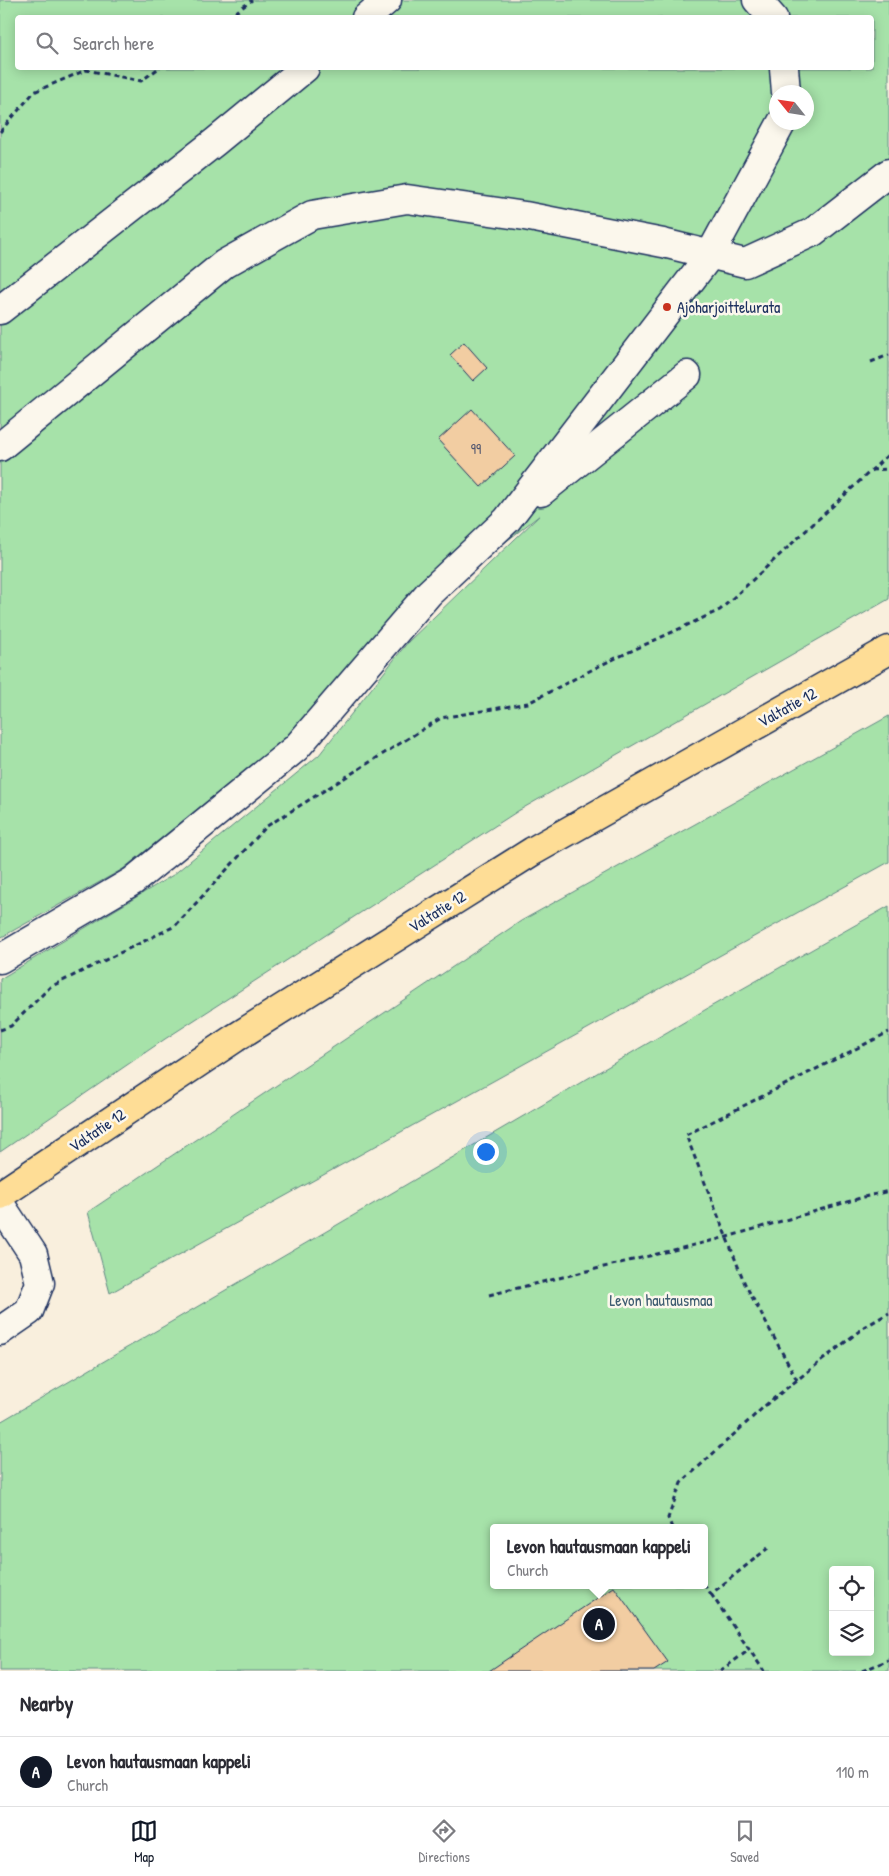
<!DOCTYPE html>
<html lang="en">
<head>
<meta charset="utf-8">
<style>
  :root { --surface:#fff; --page:#f2f2f3; --text:#2b2b33; --muted:#7c7c81; --line:#e1e1e2; --accent:#111827 }
  body { margin:0; font-family:"Patrick Hand",sans-serif; background:var(--page); color:var(--text) }
  .controls { position:absolute; right:15px; bottom:15px; display:grid; overflow:hidden; border-radius:5px; box-shadow:0 2px 12px #0003 }
  .controls button { width:45px; height:45px; display:grid; place-items:center; padding:0; border:0; border-bottom:1px solid var(--line); background:var(--surface); color:var(--text); font:25px sans-serif }
  .compass { position:absolute; left:769px; top:85px; width:45px; height:45px; border-radius:50%; background:var(--surface); box-shadow:0 2px 12px #0003; rotate:300deg }
  .you { position:absolute; left:485px; top:1151px; width:18px; height:18px; margin:-12px; border:4px solid #fff; border-radius:50%; background:#1a73e8; box-shadow:0 0 0 8px #1a73e833 }
  .badge { display:grid; place-items:center; width:32px; height:32px; border-radius:50%; background:var(--accent); color:#fff; font-size:16px; font-weight:700 }
  .pin { position:absolute; translate:-50% -50%; border:2px solid #fff; box-shadow:0 1px 5px #0006 }
  .popup { position:absolute; left:490px; top:1524px; width:218px; height:65px; box-sizing:border-box; display:grid; place-content:center; border-radius:5px; background:var(--surface); filter:drop-shadow(0 1px 4px #0005); font-size:16px; white-space:nowrap; color:var(--muted) }
  .popup b { font-size:19px; color:var(--text) }
  .popup::after { content:''; position:absolute; left:50%; top:100%; margin-left:-10px; border:10px solid transparent; border-top-color:var(--surface) }
  .list { margin:0; padding:0; list-style:none }
  h2 { display:flex; justify-content:space-between; align-items:center; height:65px; margin:0; padding:0 20px; font-size:21px }
  h2 small { font-size:16px; font-weight:400; color:var(--muted) }
  .list li { display:grid; grid-template-columns:32px 1fr auto; gap:15px; align-items:center; box-sizing:border-box; height:70px; padding:0 20px; border-top:1px solid var(--line) }
  .list b { display:block; font-size:19px; white-space:nowrap }
  .list p { margin:0; font-size:16px; white-space:nowrap; color:var(--muted) }
  .list em { font-size:16px; font-style:normal; color:var(--muted) }
  .icon { flex:none; width:28px; height:28px; fill:none; stroke:currentColor; stroke-width:2; stroke-linecap:round; stroke-linejoin:round }
  .map { position:relative; flex:none; width:889px; height:1671px; overflow:hidden }
  .search { position:absolute; background:var(--surface); box-shadow:0 2px 12px #0003; left:15px; right:15px; top:15px; height:55px; display:flex; align-items:center; gap:12px; box-sizing:border-box; padding:0 18px; border-radius:5px; color:var(--muted); font-size:19px }
  .sheet { height:135px; background:var(--surface) }
  nav { display:flex; justify-content:space-around; align-items:center; box-sizing:border-box; height:70px; border-top:1px solid var(--line); background:var(--surface); font-size:14px; color:var(--muted) }
  nav a { display:grid; justify-items:center; gap:2px }
  nav .on { color:var(--accent) }
  .map>svg:first-child { display:block }
  .green { fill:#a6e2a9; stroke:#608884; fill-rule:evenodd }
  .building { fill:#f2cda2; stroke:#1b2f5e }
  .lines { fill:none; stroke-linecap:round; stroke-linejoin:round }
  .minor-casing { stroke:#1b2f5e; stroke-width:31 }
  .highway-casing { stroke:#1b2f5e; stroke-width:31 }
  .path { stroke:#1b2f5e; stroke-width:3; stroke-dasharray:5 4; stroke-linecap:butt }
  .minor { stroke:#fbf7ec; stroke-width:28 }
  .highway { stroke:#fedd96; stroke-width:28 }
  .poi-dot { fill:#c8321e; stroke:#fbf7ec; stroke-width:2 }
  .labels { text-anchor:middle; dominant-baseline:central; stroke-width:5; stroke-linejoin:round; paint-order:stroke }
  .number-label { font-size:14px; fill:#51566f }
  .poi-label { font-size:16px; fill:#1b2f5e; stroke:#fbf7ec; text-anchor:start }
  .street-label { font-size:16px; fill:#1b2f5e; stroke:#fbf7ec }
  .park-label { font-size:16px; fill:#3e5c71; stroke:#fbf7ec }
</style>
</head>
<body>
<div class="map">
<svg width="889" height="1671" viewBox="0 0 889 1671">
  <rect width="100%" height="100%" fill="#f9efdd"/>
  <filter id="ink" filterUnits="userSpaceOnUse"><feTurbulence type="fractalNoise" baseFrequency=".02" numOctaves="2"/><feDisplacementMap in="SourceGraphic" scale="10" xChannelSelector="R" yChannelSelector="G"/><feConvolveMatrix kernelMatrix="1 2 1 2 8 2 1 2 1" color-interpolation-filters="sRGB"/></filter>
  <g filter="url(#ink)">
    <!-- green -->
    <g class="green">
      <path d="M0 0H889V599L518 811 165 1039 0 1152V979L173 875 319 755 408 642 540 515 435 597 294 731 123 869 0 938ZM18 18H872V68H18ZM776 92H806V122H776Z"/>
      <path d="M889 716V862L110 1293 88 1212 521 921Z"/>
      <path d="M889 906V1671H0V1422L710 1007ZM494 1528H704V1585H494ZM833 1570H870V1652H833Z"/>
    </g>
    <!-- building -->
    <g class="building">
      <path d="M464 342 487 368 473 381 450 355Z"/>
      <path d="M472 409 515 456 481 487 438 440Z"/>
      <path d="M614 1587 668 1662 654 1671H489Z"/>
    </g>
    <g class="lines">
      <defs>
        <g id="minor">
          <path d="M757 0 773 18"/>
          <path d="M366 18 387 0"/>
          <path d="M784 68 786 92"/>
          <path d="M0 310 215 142 305 68"/>
          <path d="M0 447 224 264 312 215 407 199 525 216 663 243 745 263 813 232 889 173"/>
          <path d="M541 492 687 375"/>
          <path d="M0 959 133 881 296 748 429 593 507 520 710 255 782 122"/>
          <path d="M0 1204 33 1254 40 1283 29 1311 0 1331"/>
        </g>
        <path id="highway" d="M0 1195 235 1038 533 851 889 650"/>
      </defs>
      <!-- minor casing -->
      <use href="#minor" class="minor-casing"/>
      <!-- highway casing -->
      <use href="#highway" class="highway-casing"/>
      <!-- path -->
      <g class="path">
        <path d="M228 18 252 0"/>
        <path d="M0 132 34 92 86 70 141 81 159 68"/>
        <path d="M871 362 889 355"/>
        <path d="M871 470 889 469"/>
        <path d="M0 1030 11 1026 50 987 175 926 267 826 441 718 528 703 601 665 720 610 889 454"/>
        <path d="M489 1295 727 1237 864 1197 889 1191"/>
        <path d="M797 1380 745 1284 686 1135 889 1032"/>
        <path d="M672 1528 668 1518 681 1483 768 1403 863 1328 889 1313"/>
        <path d="M704 1584 711 1594 768 1548"/>
        <path d="M711 1594 764 1671"/>
        <path d="M720 1671 749 1650"/>
        <path d="M862 1671 889 1660"/>
      </g>
      <!-- minor -->
      <use href="#minor" class="minor"/>
      <!-- highway -->
      <use href="#highway" class="highway"/>
    </g>
  </g>
  <!-- markers -->
  <circle class="poi-dot" cx="667" cy="307" r="5"/>
  <g class="labels">
    <!-- number labels -->
    <g class="number-label">
      <text x="476" y="448">99</text>
    </g>
    <!-- poi labels -->
    <g class="poi-label">
      <text x="677" y="307">Ajoharjoittelurata</text>
    </g>
    <!-- street labels -->
    <g class="street-label">
      <text transform="translate(787 707) rotate(-29)">Valtatie 12</text>
      <text transform="translate(437 911) rotate(-32)">Valtatie 12</text>
      <text transform="translate(97 1130) rotate(-34)">Valtatie 12</text>
    </g>
    <!-- park labels -->
    <g class="park-label">
      <text x="661" y="1300">Levon hautausmaa</text>
    </g>
  </g>
</svg>
<div class="controls">
<button><svg class="icon" aria-label="locate" viewBox="0 0 24 24"><circle cx="12" cy="12" r="6"/><path d="M12 2v4M12 18v4M2 12h4M18 12h4"/></svg></button>
<button><svg class="icon" aria-label="layers" viewBox="0 0 24 24"><path d="M12 4l9 5-9 5-9-5zM3 14l9 5 9-5"/></svg></button>
</div>
<svg class="compass" viewBox="-18 -18 36 36"><path d="M0-13l5 13h-10z" fill="#e53935"/><path d="M0 13l5-13h-10z" fill="#7c7c81"/></svg>
<div class="you"></div>
<div class="pin badge" style="left:599px;top:1624px">A</div>
<div class="popup"><b>Levon hautausmaan kappeli</b>Church</div>
<div class="search"><svg class="icon" aria-label="search" viewBox="0 0 24 24"><circle cx="10" cy="10" r="6"/><path d="M15 15l6 6"/></svg>Search here</div>
</div>
<section class="sheet">
<h2>Nearby<small></small></h2>
<ul class="list">
<li><span class="badge">A</span><div><b>Levon hautausmaan kappeli</b><p>Church</p></div><em>110 m</em></li>
</ul>
</section>
<nav>
<a class="on"><svg class="icon" aria-label="map" viewBox="0 0 24 24"><path d="M3 6l6-2 6 2 6-2v14l-6 2-6-2-6 2zM9 4v14M15 6v14"/></svg>Map</a>
<a><svg class="icon" aria-label="directions" viewBox="0 0 24 24"><path d="M12 3l9 9-9 9-9-9zM9 14v-3h6M13 9l2 2-2 2"/></svg>Directions</a>
<a><svg class="icon" aria-label="saved" viewBox="0 0 24 24"><path d="M7 4h10v16l-5-4-5 4z"/></svg>Saved</a>
</nav>
</body>
</html>
